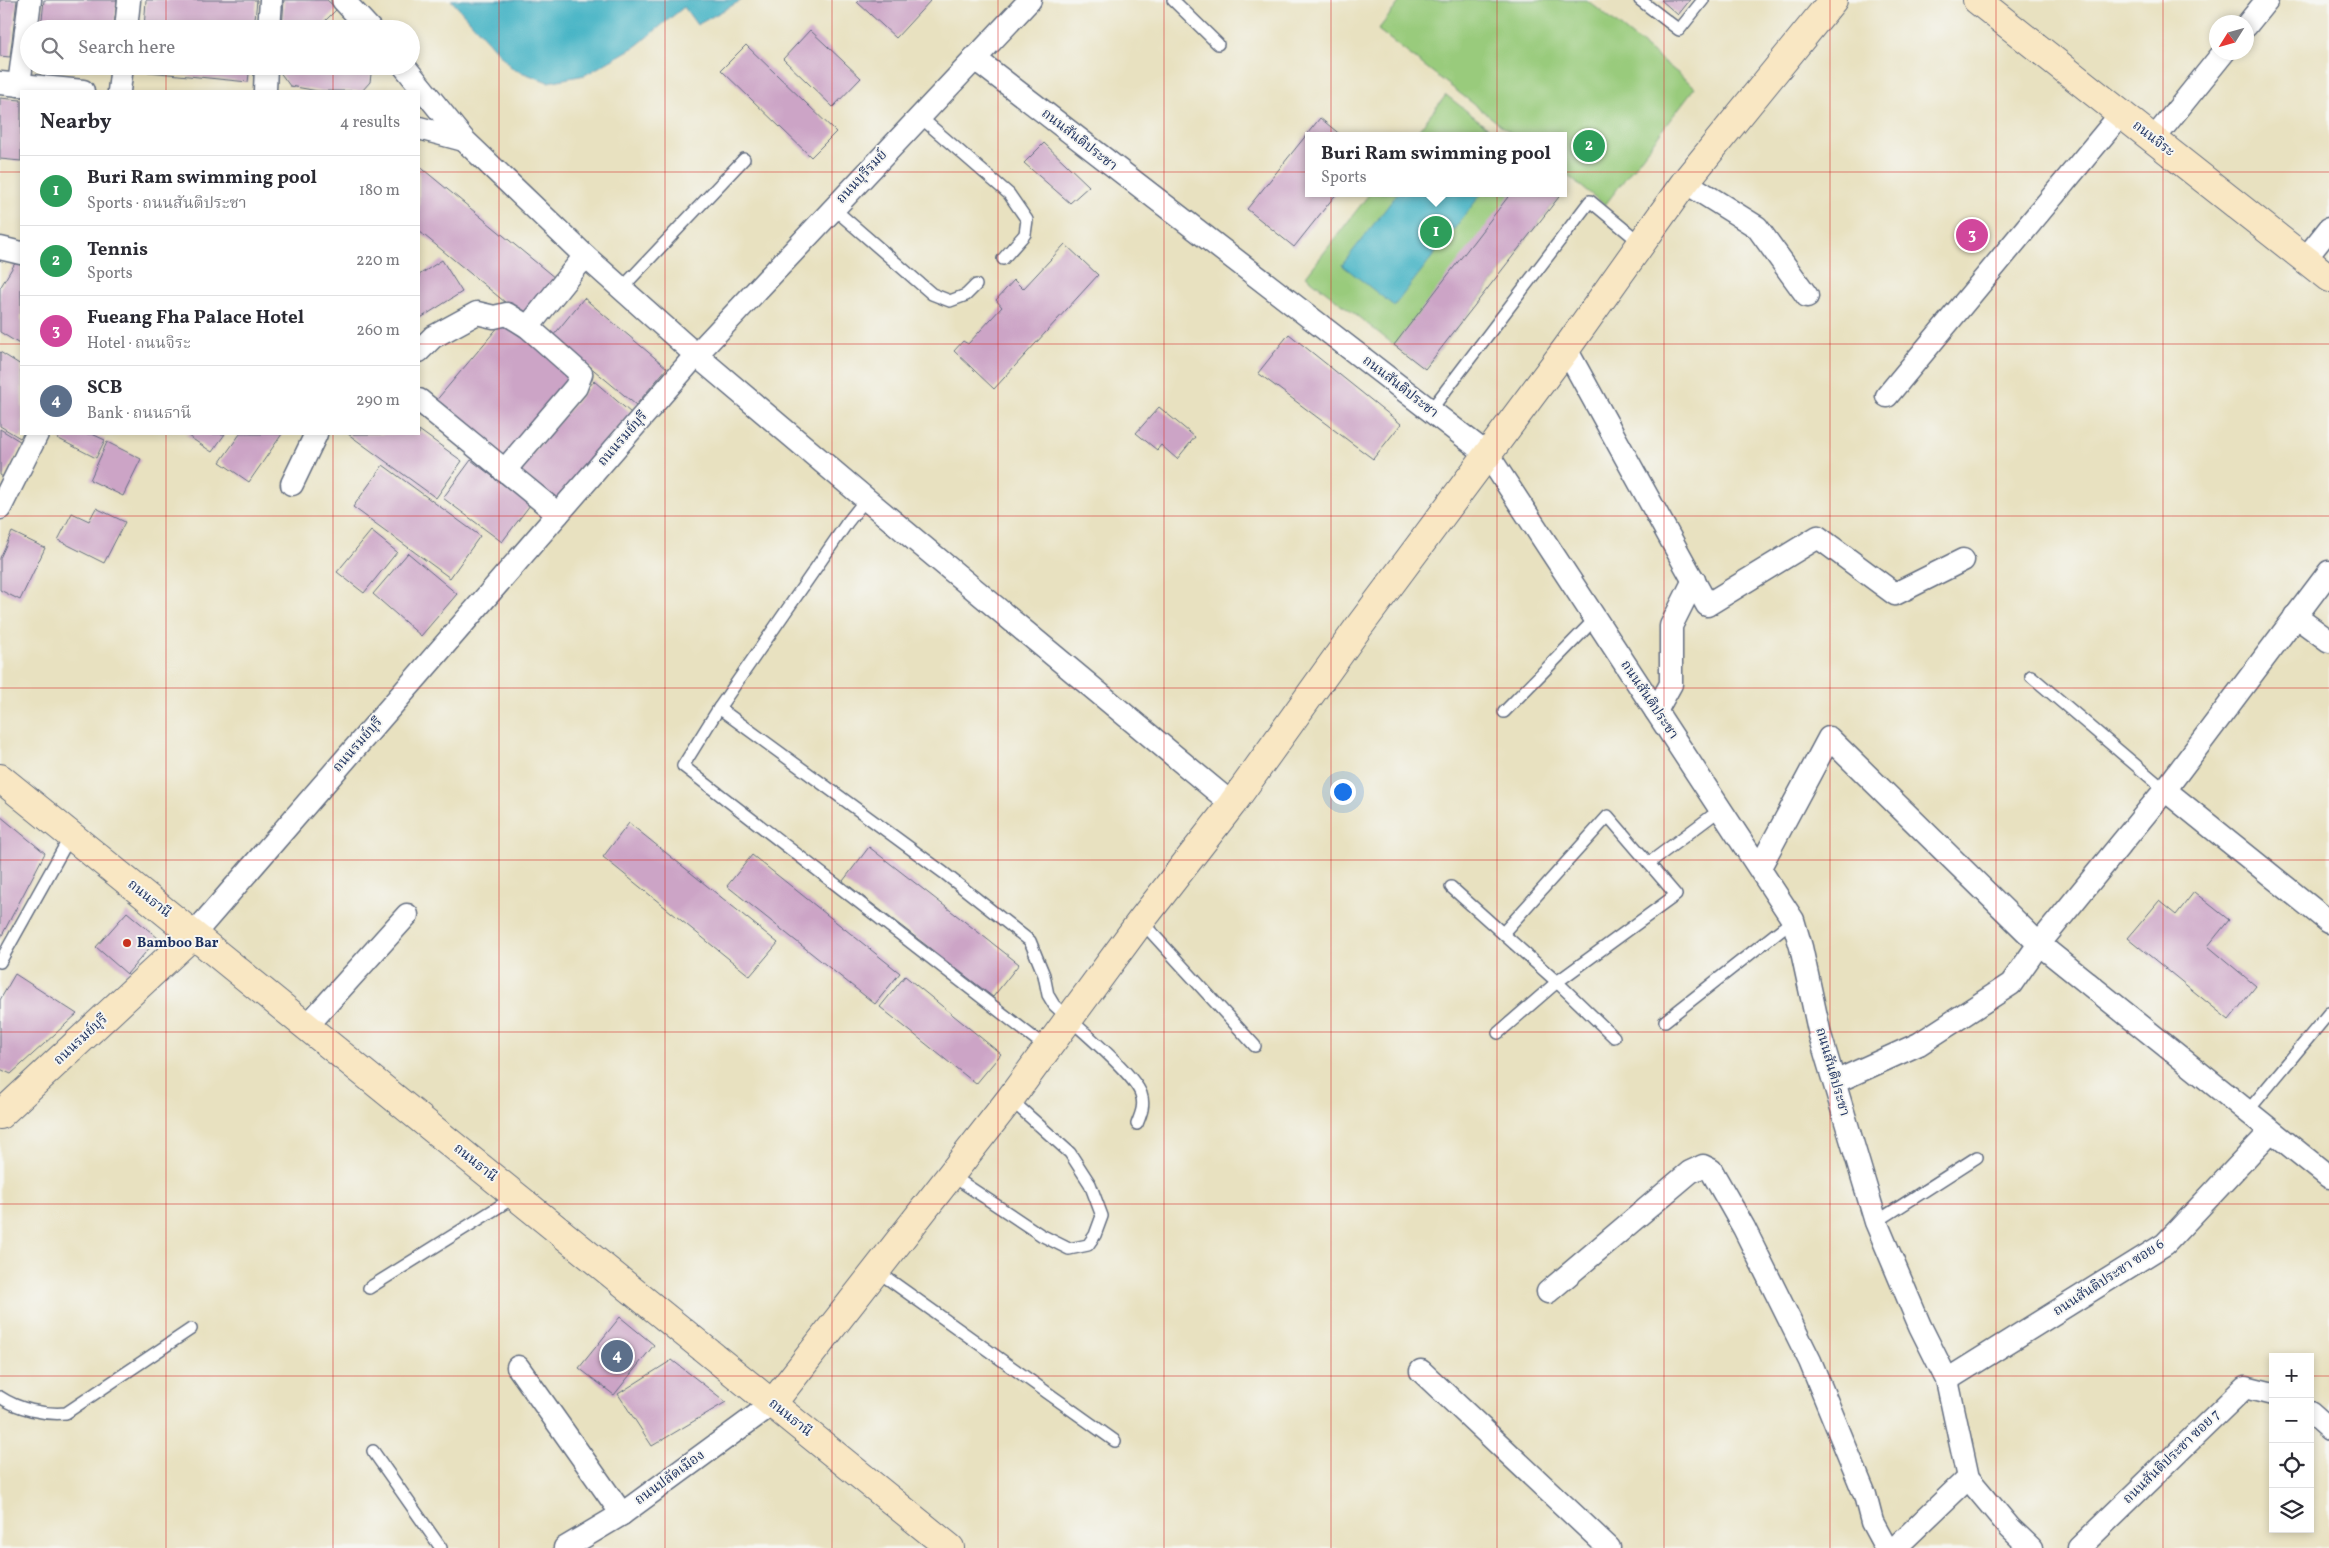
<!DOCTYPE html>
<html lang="en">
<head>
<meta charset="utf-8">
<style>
  :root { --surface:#fff; --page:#f7f7f7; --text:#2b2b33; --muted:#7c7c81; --line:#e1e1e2; --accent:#111827 }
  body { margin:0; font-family:Vollkorn,"Noto Serif Thai",serif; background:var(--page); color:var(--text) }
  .controls { position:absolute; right:15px; bottom:15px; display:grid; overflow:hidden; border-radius:0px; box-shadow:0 2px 8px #0003 }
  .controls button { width:45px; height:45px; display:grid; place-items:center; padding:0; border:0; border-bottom:1px solid var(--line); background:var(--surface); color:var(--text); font:25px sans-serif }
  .compass { position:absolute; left:2209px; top:15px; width:45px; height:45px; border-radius:50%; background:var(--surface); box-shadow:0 2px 8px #0003; rotate:233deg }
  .you { position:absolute; left:1342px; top:791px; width:18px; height:18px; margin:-12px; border:4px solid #fff; border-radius:50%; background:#1a73e8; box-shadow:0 0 0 8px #1a73e833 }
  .badge { display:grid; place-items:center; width:32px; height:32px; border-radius:50%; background:var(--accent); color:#fff; font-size:16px; font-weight:700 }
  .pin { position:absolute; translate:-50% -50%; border:2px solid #fff; box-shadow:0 1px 5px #0006 }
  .popup { position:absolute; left:1305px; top:132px; width:262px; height:65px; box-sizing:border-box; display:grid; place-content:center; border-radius:0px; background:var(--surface); filter:drop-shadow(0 1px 4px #0005); font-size:16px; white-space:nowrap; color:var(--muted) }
  .popup b { font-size:19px; color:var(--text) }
  .popup::after { content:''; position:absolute; left:50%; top:100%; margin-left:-10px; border:10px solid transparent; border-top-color:var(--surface) }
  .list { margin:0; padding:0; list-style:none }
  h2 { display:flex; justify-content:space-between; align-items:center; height:65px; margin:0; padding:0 20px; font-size:21px }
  h2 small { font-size:16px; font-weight:400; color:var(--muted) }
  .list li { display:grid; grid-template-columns:32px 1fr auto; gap:15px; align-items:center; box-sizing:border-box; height:70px; padding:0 20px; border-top:1px solid var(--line) }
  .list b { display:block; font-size:19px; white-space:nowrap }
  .list p { margin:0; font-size:16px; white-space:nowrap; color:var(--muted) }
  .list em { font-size:16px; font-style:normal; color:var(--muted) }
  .icon { flex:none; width:28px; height:28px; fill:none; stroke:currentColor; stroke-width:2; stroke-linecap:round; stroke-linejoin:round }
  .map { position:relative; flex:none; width:2329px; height:1548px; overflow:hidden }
  .search { position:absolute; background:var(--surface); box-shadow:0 2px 8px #0003; left:20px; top:20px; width:400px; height:55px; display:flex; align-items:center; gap:12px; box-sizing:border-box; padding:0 18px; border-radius:28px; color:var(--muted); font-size:19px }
  .panel { position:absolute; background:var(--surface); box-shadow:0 2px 8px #0003; left:20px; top:90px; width:400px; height:345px; border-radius:0px }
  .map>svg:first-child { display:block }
  .green { fill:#99cb7b; stroke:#5a7d6c }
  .water { fill:#49b5c6; stroke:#327292 }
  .building { fill:#cca4c6 }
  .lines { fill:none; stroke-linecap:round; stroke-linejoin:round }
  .lane-casing { stroke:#636d80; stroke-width:14 }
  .street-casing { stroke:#636d80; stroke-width:25 }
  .secondary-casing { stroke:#636d80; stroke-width:30 }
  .lane { stroke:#fff; stroke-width:11 }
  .street { stroke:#fff; stroke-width:22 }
  .secondary { stroke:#f9e7c3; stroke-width:28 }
  .grid { fill:none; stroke:#d62828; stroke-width:1; stroke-opacity:0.55 }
  .poi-dot { fill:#c8321e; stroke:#f6f6f2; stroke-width:2 }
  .labels { text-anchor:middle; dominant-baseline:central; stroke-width:4; stroke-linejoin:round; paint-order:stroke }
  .street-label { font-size:14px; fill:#1b2f5e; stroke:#f6f6f2 }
  .poi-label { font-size:14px; font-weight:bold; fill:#1b2f5e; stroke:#f6f6f2; text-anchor:start }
</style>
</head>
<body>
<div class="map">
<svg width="2329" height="1548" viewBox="0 0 2329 1548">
  <rect width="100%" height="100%" fill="#f6f6f2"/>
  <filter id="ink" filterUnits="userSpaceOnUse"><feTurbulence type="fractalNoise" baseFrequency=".02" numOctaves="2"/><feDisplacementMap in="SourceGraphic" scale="10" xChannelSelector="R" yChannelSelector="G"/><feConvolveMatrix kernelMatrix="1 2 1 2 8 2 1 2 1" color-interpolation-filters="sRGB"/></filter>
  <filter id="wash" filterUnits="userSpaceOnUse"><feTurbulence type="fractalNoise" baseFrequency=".0096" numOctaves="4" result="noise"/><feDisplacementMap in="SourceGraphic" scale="20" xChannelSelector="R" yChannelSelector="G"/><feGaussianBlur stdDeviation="1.12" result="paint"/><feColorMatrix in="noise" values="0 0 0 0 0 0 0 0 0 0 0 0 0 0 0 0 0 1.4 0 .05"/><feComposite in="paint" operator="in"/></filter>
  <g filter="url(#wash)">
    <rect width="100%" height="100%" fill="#e8e1c0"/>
    <!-- green -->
    <g class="green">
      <path d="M1401 0H1587L1695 87 1605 205 1564 173V136H1515L1378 30Z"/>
      <path d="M1446 95 1499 136H1414Z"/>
      <path d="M1370 193H1562L1425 369 1306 276Z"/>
    </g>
    <!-- water -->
    <g class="water">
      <path d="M451 0H742L697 25 684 7 636 46 585 75 548 82 513 69Z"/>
      <path d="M1398 193H1482L1394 306 1342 265Z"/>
    </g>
    <g id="blocks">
      <!-- building -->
      <g class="building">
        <path d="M0 0H17L10 57 0 56Z"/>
        <path d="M44 0H117L114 29H41Z"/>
        <path d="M146 0H257L254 29H144Z"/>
        <path d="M284 0H327L337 9 325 21 333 29H282Z"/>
        <path d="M859 0H931L896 38 857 2Z"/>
        <path d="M1661 0H1690L1678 15Z"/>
        <path d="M810 30 861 78 833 107 783 59Z"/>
        <path d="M746 45 836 132 811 157 721 70Z"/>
        <path d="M140 66H250L248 82 139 71Z"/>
        <path d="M279 66H372L370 82 362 91H318L290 86 279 71Z"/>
        <path d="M0 98 21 100V161L0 159Z"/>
        <path d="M1320 118 1342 136H1308V193H1337L1294 247 1247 209Z"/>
        <path d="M1044 143 1089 186 1070 203 1024 163Z"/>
        <path d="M419 166 555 278 523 317 419 231Z"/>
        <path d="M1511 193H1562L1425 369 1394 345Z"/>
        <path d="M1065 244 1098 275 994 389 954 351 963 341 968 344 1002 307 996 300 1014 280 1023 289Z"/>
        <path d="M17 260 21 262V345L0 332V288Z"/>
        <path d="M442 260 462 292 419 319V275Z"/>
        <path d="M584 298 667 368 636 405 553 336Z"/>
        <path d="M505 319 574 377 503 461 434 403Z"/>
        <path d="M1289 334 1401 424 1373 459 1258 373Z"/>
        <path d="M0 352 21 365 23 434 20 438 0 426Z"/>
        <path d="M594 381 631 413 555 501 518 470Z"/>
        <path d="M1159 407 1195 437 1177 459 1161 445 1157 450 1136 433Z"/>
        <path d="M0 429 23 443 3 477 0 475Z"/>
        <path d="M419 430 462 461 436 498 348 434H419Z"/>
        <path d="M59 434H92L105 440 96 458 57 438Z"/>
        <path d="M185 434H225L212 452Z"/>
        <path d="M240 434H282L249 482 220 462Z"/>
        <path d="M107 442 141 459 123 496 90 480Z"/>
        <path d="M471 460 530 505 502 542 443 498Z"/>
        <path d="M383 465 480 536 450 578 353 507Z"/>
        <path d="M96 508 125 522 104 563 58 540 72 513 89 521Z"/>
        <path d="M371 531 397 552 364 593 337 572Z"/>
        <path d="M12 532 45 548 20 600 0 590V558Z"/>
        <path d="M408 553 457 594 421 636 373 594Z"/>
        <path d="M0 816 45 853 0 939Z"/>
        <path d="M629 823 778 943 750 976 603 857Z"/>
        <path d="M869 847 1019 964 993 997 843 881Z"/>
        <path d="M752 855 900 973 875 1004 727 886Z"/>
        <path d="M2194 892 2229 920 2208 946 2256 986 2229 1020 2128 938 2159 901 2176 915Z"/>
        <path d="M127 912 158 938 127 974 96 947Z"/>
        <path d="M15 974 77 1014 11 1074 0 1069V1000Z"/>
        <path d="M905 976 1001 1054 976 1084 880 1007Z"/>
        <path d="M620 1317 654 1345 614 1395 579 1368Z"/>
        <path d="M672 1360 726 1402 652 1446 618 1394Z"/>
      </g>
    </g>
  </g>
  <g filter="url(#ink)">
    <use href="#blocks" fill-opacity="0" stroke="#636d80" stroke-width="1"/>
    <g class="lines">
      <defs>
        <g id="lane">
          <path d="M1173 0 1218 44"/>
          <path d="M1640 0 1679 30 1703 0"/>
          <path d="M919 116 1009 194 1027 220 1025 234 1003 259"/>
          <path d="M833 208 932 294 950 301 966 295 976 285"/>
          <path d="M622 288 744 159"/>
          <path d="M1430 411 1590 201 1642 244"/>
          <path d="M866 499 847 523 719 708 683 766 1047 1048"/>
          <path d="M2031 676 2165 790"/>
          <path d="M719 708 944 873 1030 941 1044 975 1048 995 1054 1005C1073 1023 1134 1073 1141 1094 1145 1105 1141 1114 1137 1124"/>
          <path d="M1504 712 1595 619"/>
          <path d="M1649 863 1721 809"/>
          <path d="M1451 887 1557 982 1614 1037"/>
          <path d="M1141 921 1255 1046"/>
          <path d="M0 962 71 835"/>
          <path d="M1665 1021 1793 920"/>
          <path d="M1498 1033 1557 982 1676 895 1608 816 1503 933"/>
          <path d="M2247 1112 2329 1013"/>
          <path d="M951 1175 1041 1235 1069 1249 1088 1245 1095 1235 1102 1216 1090 1184 1070 1153 1010 1099"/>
          <path d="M1876 1222 1977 1157"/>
          <path d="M877 1271 1115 1441"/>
          <path d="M369 1288 516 1196"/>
          <path d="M0 1397C18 1409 44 1415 66 1413L191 1329"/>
          <path d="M373 1451 441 1548"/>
        </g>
        <g id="street">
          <path d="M343 0 370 29"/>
          <path d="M2246 26 2267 0"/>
          <path d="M126 29 129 0"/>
          <path d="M269 29 271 0"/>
          <path d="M974 58 1488 455 1793 920 1801 947 1820 1035 1876 1222 1920 1326 1947 1380 1968 1478 2010 1528 2031 1548"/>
          <path d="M404 66 464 140 585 256 696 355 872 504 1232 804"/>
          <path d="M0 83 83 91"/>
          <path d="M19 85 30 0"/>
          <path d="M119 91 122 66"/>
          <path d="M265 91 266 66"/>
          <path d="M419 128 464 140"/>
          <path d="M2153 140 2224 52"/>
          <path d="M1685 182 1757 227 1807 296"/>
          <path d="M0 248 21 253"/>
          <path d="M2305 259 2329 229"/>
          <path d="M528 327 585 256"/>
          <path d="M1566 349 1707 605 1818 537 1895 594 1963 560"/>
          <path d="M419 351 433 337 477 313 494 317 507 314 528 327 581 374 576 387 504 471"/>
          <path d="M1887 396 2121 114"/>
          <path d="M419 400 558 514"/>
          <path d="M292 484 316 434"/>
          <path d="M0 508 37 434"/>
          <path d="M2295 616 2329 641"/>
          <path d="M1656 711 1671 684V626L1694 580"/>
          <path d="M2165 790 2329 922"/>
          <path d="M1760 867 1829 738 2039 944 2329 1177"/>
          <path d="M193 935 696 355 1030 0"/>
          <path d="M307 1026 407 915"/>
          <path d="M1835 1082 1919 1044 2011 984 2039 944 2165 790 2329 572"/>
          <path d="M1548 1292 1690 1172 1703 1166 1711 1170 1744 1228 1810 1361 1865 1495 1872 1522 1886 1548"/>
          <path d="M518 1367 622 1514"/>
          <path d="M1421 1371 1609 1548"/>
          <path d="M1947 1380 2165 1244 2271 1131"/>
          <path d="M2310 1412 2329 1429"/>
          <path d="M565 1548 622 1514 772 1404"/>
          <path d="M1895 1548 1968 1478"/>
          <path d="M2079 1548 2245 1387 2273 1394"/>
        </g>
        <g id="secondary">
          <path d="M1977 0 2329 278"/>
          <path d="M0 778 950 1548"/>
          <path d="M0 1115 193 935"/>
          <path d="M772 1404 1010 1099 1141 921 1232 804 1358 628 1566 349 1685 182 1833 0"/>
        </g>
      </defs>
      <!-- lane casing -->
      <use href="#lane" class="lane-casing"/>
      <!-- street casing -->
      <use href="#street" class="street-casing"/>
      <!-- secondary casing -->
      <use href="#secondary" class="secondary-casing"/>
      <!-- lane -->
      <use href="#lane" class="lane"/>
      <!-- street -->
      <use href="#street" class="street"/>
      <!-- secondary -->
      <use href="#secondary" class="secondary"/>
    </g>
  </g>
  <!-- grid -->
  <path class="grid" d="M166 0V29M333 0V29M499 0V1548M665 0V1548M832 0V1548M998 0V1548M1164 0V1548M1331 0V1548M1497 0V1548M1664 0V1548M1830 0V1548M1996 0V1548M2163 0V1548M166 66V91M333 66V91M0 172H21M419 172H2329M0 344H21M419 344H2329M166 434V1548M333 434V1548M0 516H2329M0 688H2329M0 860H2329M0 1032H2329M0 1204H2329M0 1376H2273M2310 1376H2329"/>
  <!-- markers -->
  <circle class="poi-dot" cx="127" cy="943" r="5"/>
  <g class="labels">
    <!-- street labels -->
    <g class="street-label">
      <text transform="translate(2153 139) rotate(38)">ถนนจิระ</text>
      <text transform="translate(1079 140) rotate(38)">ถนนสันติประชา</text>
      <text transform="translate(862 177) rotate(-47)">ถนนบุรีรมย์</text>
      <text transform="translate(1400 387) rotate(38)">ถนนสันติประชา</text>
      <text transform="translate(623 439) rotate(-49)">ถนนรมย์บุรี</text>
      <text transform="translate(1649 700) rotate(56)">ถนนสันติประชา</text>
      <text transform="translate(358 745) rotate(-49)">ถนนรมย์บุรี</text>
      <text transform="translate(149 899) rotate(39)">ถนนธานี</text>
      <text transform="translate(81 1040) rotate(-43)">ถนนรมย์บุรี</text>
      <text transform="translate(1832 1072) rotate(74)">ถนนสันติประชา</text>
      <text transform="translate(475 1163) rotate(39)">ถนนธานี</text>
      <text transform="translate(2109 1278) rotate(-33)">ถนนสันติประชา ซอย 6</text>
      <text transform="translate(790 1418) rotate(39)">ถนนธานี</text>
      <text transform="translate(2172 1457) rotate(-44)">ถนนสันติประชา ซอย 7</text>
      <text transform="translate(670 1478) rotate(-36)">ถนนปลัดเมือง</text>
    </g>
    <!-- poi labels -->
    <g class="poi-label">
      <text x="137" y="943">Bamboo Bar</text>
    </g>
  </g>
</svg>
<div class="controls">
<button>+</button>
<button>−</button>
<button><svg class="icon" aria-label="locate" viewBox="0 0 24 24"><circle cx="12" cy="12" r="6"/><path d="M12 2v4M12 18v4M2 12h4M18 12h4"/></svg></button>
<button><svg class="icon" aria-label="layers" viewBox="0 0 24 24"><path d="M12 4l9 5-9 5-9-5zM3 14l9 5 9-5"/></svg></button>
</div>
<svg class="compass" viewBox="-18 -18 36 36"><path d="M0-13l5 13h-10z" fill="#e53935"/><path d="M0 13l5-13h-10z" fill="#7c7c81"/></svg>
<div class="you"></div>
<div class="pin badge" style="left:1436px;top:232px;background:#2e9e5b">1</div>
<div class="popup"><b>Buri Ram swimming pool</b>Sports</div>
<div class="pin badge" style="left:1589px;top:146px;background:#2e9e5b">2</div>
<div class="pin badge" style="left:1972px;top:235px;background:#d1479c">3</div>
<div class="pin badge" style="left:617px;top:1356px;background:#5c6f8a">4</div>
<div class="search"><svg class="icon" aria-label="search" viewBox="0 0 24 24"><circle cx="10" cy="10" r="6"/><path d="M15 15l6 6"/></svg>Search here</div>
<section class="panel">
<h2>Nearby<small>4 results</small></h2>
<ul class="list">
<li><span class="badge" style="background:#2e9e5b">1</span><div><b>Buri Ram swimming pool</b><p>Sports · ถนนสันติประชา</p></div><em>180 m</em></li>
<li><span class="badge" style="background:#2e9e5b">2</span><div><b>Tennis</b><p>Sports</p></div><em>220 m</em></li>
<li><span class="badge" style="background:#d1479c">3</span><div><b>Fueang Fha Palace Hotel</b><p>Hotel · ถนนจิระ</p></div><em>260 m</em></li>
<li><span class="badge" style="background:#5c6f8a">4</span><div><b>SCB</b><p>Bank · ถนนธานี</p></div><em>290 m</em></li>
</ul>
</section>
</div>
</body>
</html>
